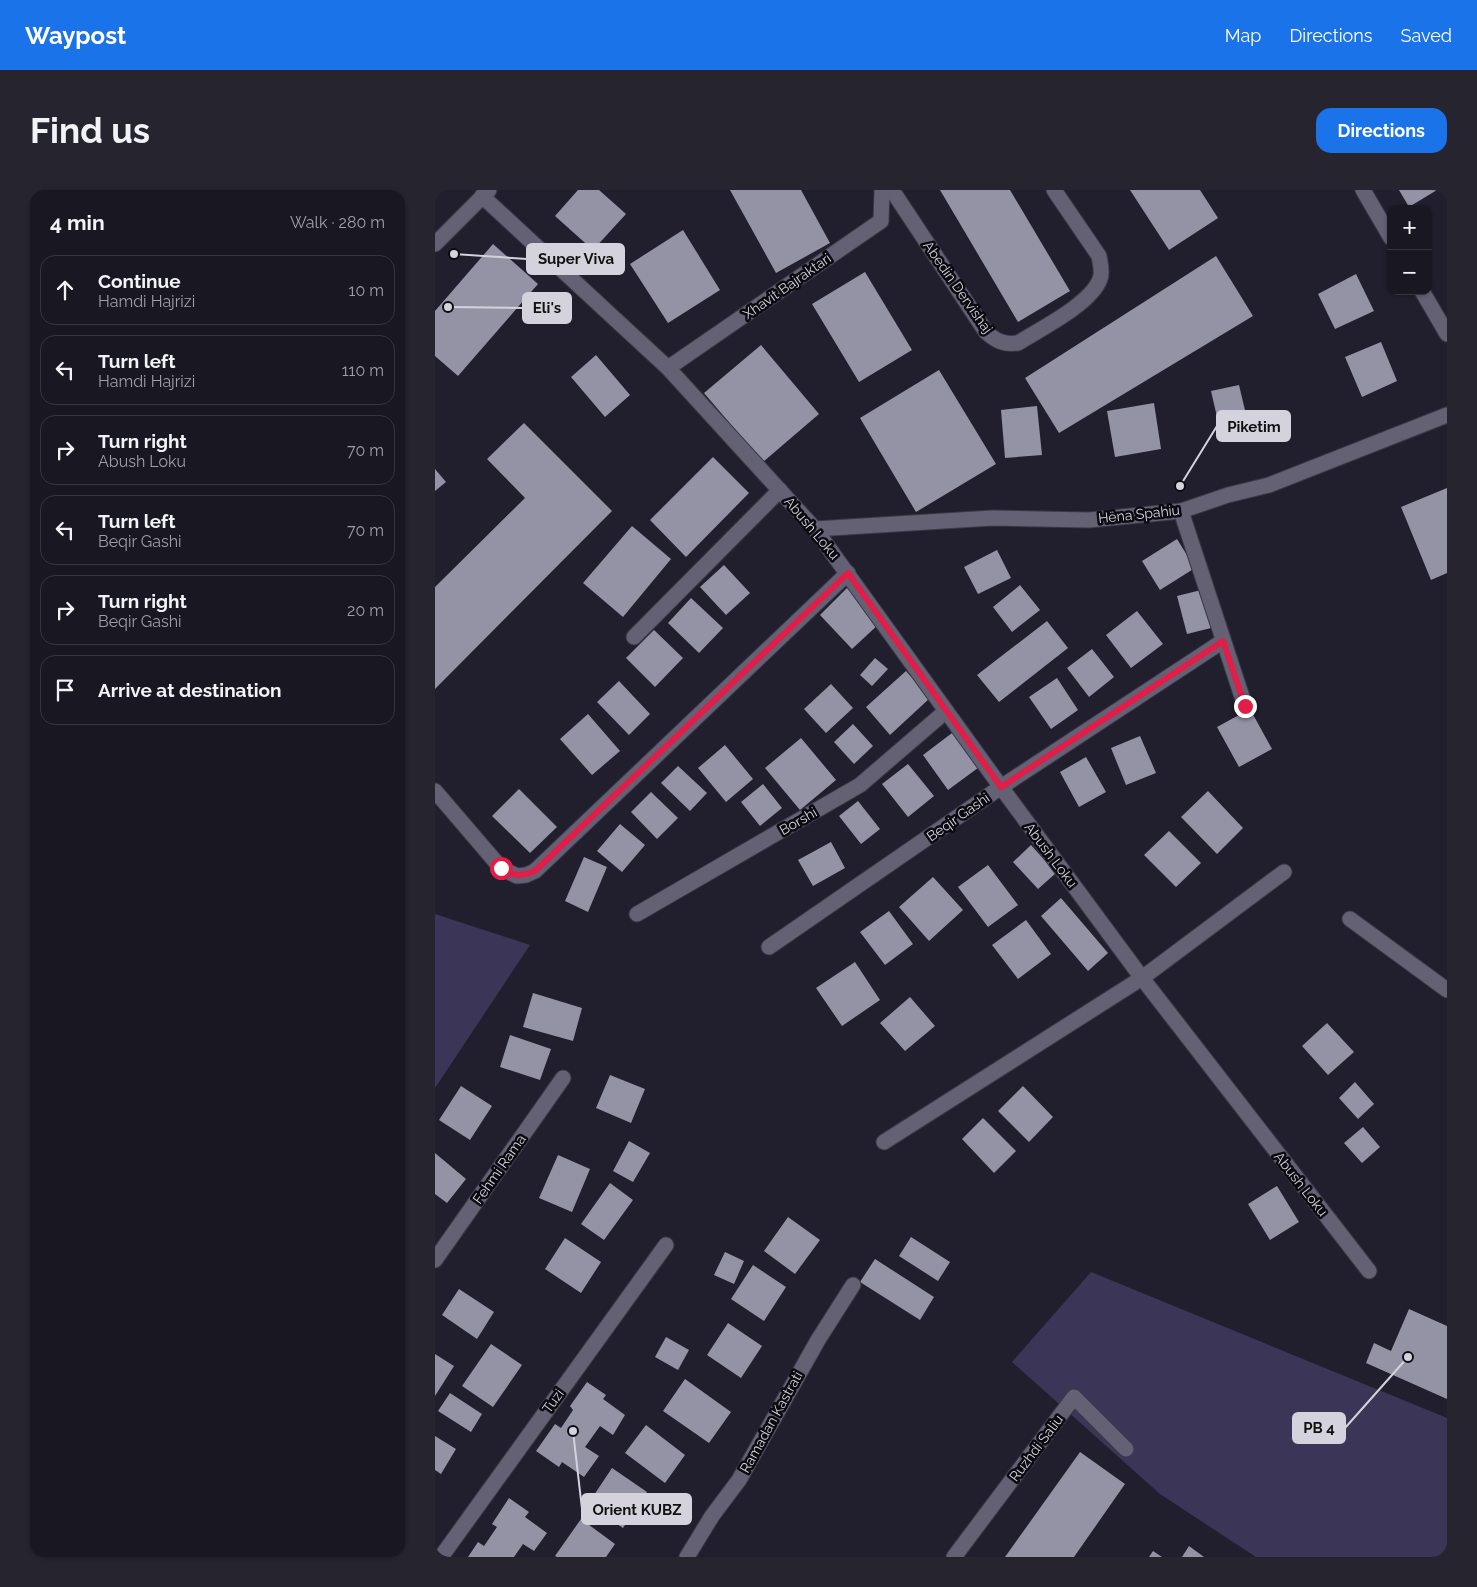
<!DOCTYPE html>
<html lang="en">
<head>
<meta charset="utf-8">
<style>
  :root { --surface:#191722; --page:#26242f; --text:#f1f3f6; --muted:#9f9fa5; --line:#373640; --accent:#1a73e8 }
  body { margin:0; font-family:Raleway,sans-serif; background:var(--page); color:var(--text) }
  .controls { position:absolute; right:15px; top:15px; display:grid; overflow:hidden; border-radius:10px; box-shadow:0 1px 4px #0004 }
  .controls button { width:45px; height:45px; display:grid; place-items:center; padding:0; border:0; border-bottom:1px solid var(--line); background:var(--surface); color:var(--text); font:25px sans-serif }
  .stop { position:absolute; width:15px; height:15px; margin:-11px; border:4px solid #e11d48; border-radius:50%; background:#fff }
  .stop.end { background:#e11d48; border-color:#fff; box-shadow:0 1px 5px #0008 }
  .list { margin:0; padding:0; list-style:none }
  h2 { display:flex; justify-content:space-between; align-items:center; height:65px; margin:0; padding:0 20px; font-size:21px }
  h2 small { font-size:16px; font-weight:400; color:var(--muted) }
  .list li { display:grid; grid-template-columns:32px 1fr auto; gap:15px; align-items:center; box-sizing:border-box; height:70px; margin:0 10px 10px; padding:0 10px; border:1px solid var(--line); border-radius:15px }
  .list b { display:block; font-size:19px; white-space:nowrap }
  .list p { margin:0; font-size:16px; white-space:nowrap; color:var(--muted) }
  .list em { font-size:16px; font-style:normal; color:var(--muted) }
  .icon { flex:none; width:28px; height:28px; fill:none; stroke:currentColor; stroke-width:2; stroke-linecap:round; stroke-linejoin:round }
  .map { position:relative; flex:none; width:1012px; height:1367px; overflow:hidden; border-radius:15px }
  header { display:flex; align-items:center; gap:30px; box-sizing:border-box; height:70px; padding:0 25px; background:var(--accent); color:#fff }
  header strong { font-size:24px }
  nav { display:flex; gap:28px; margin-inline-start:auto; font-size:18px }
  .intro { display:flex; align-items:center; justify-content:space-between; box-sizing:border-box; height:120px; padding:0 30px }
  h1 { margin:0; font-size:35px }
  .button { padding:12px 22px; border-radius:15px; background:var(--accent); color:#fff; font-size:18px; font-weight:700 }
  main { display:flex; gap:30px; padding:0 30px }
  aside { flex:1; background:var(--surface); border-radius:15px; box-shadow:0 1px 4px #0004 }
  .map>svg:first-child { display:block }
  .green { fill:#3b3657 }
  .building { fill:#9492a5 }
  .lines { fill:none; stroke-linecap:round; stroke-linejoin:round }
  .street-casing { stroke:#3b3946; stroke-width:17 }
  .secondary-casing { stroke:#3b3946; stroke-width:17 }
  .street { stroke:#636173; stroke-width:15 }
  .secondary { stroke:#636173; stroke-width:15 }
  .route { stroke:#e11d48; stroke-width:6 }
  .labels { text-anchor:middle; dominant-baseline:central; stroke-width:5; stroke-linejoin:round; paint-order:stroke }
  .street-label { font-size:14px; fill:#d4d3dd; stroke:#0b0a11 }
  .leader { fill:none; stroke:#d4d3dd; stroke-width:2 }
  .callout-dot { fill:#d4d3dd; stroke:#0b0a11; stroke-width:2 }
  .callout { fill:#d4d3dd; stroke:#d4d3dd; stroke-width:2 }
  .callout-label { font-size:15px; text-anchor:middle; font-weight:bold; fill:#111 }
</style>
</head>
<body>
<header>
<strong>Waypost</strong>
<nav><a>Map</a><a>Directions</a><a>Saved</a></nav>
</header>
<div class="intro"><h1>Find us</h1><a class="button">Directions</a></div>
<main>
<aside>
<h2>4 min<small>Walk · 280 m</small></h2>
<ul class="list">
<li><svg class="icon" aria-label="ahead" viewBox="0 0 24 24"><path d="M12 20V5M6 11l6-6 6 6"/></svg><div><b>Continue</b><p>Hamdi Hajrizi</p></div><em>10 m</em></li>
<li><svg class="icon" aria-label="left" viewBox="0 0 24 24"><path d="M17 20v-9H6M10 6l-5 5 5 5"/></svg><div><b>Turn left</b><p>Hamdi Hajrizi</p></div><em>110 m</em></li>
<li><svg class="icon" aria-label="right" viewBox="0 0 24 24"><path d="M7 20v-9h11M14 6l5 5-5 5"/></svg><div><b>Turn right</b><p>Abush Loku</p></div><em>70 m</em></li>
<li><svg class="icon" aria-label="left" viewBox="0 0 24 24"><path d="M17 20v-9H6M10 6l-5 5 5 5"/></svg><div><b>Turn left</b><p>Beqir Gashi</p></div><em>70 m</em></li>
<li><svg class="icon" aria-label="right" viewBox="0 0 24 24"><path d="M7 20v-9h11M14 6l5 5-5 5"/></svg><div><b>Turn right</b><p>Beqir Gashi</p></div><em>20 m</em></li>
<li><svg class="icon" aria-label="arrive" viewBox="0 0 24 24"><path d="M6 21V4h12l-3 4 3 4H6"/></svg><div><b>Arrive at destination</b></div></li>
</ul>
</aside>
<div class="map">
<svg width="1012" height="1367" viewBox="0 0 1012 1367">
  <rect width="100%" height="100%" fill="#211f2e"/>
  <!-- green -->
  <g class="green">
    <path d="M0 724 95 755 0 898Z"/>
    <path d="M656 1082 1012 1228V1367H821L725 1304 577 1172Z"/>
  </g>
  <!-- building -->
  <g class="building">
    <path d="M143 0H164L191 24 158 60 120 26Z"/>
    <path d="M295 0H366L395 53 341 83Z"/>
    <path d="M505 0H575L635 101 583 132Z"/>
    <path d="M695 0H765L783 28 734 60Z"/>
    <path d="M964 0H1002L974 17Z"/>
    <path d="M248 40 285 100 233 133 195 74Z"/>
    <path d="M58 54 103 94 23 186 0 166V121Z"/>
    <path d="M781 66 818 126 624 243 590 188Z"/>
    <path d="M430 82 477 160 424 192 377 114Z"/>
    <path d="M921 84 939 121 900 139 883 104Z"/>
    <path d="M946 152 962 191 927 207 910 167Z"/>
    <path d="M326 155 384 224 328 272 269 203Z"/>
    <path d="M161 165 195 205 170 227 136 187Z"/>
    <path d="M504 180 561 274 481 322 425 228Z"/>
    <path d="M804 195 814 237 786 244 776 201Z"/>
    <path d="M719 213 726 259 680 267 672 221Z"/>
    <path d="M602 216 607 265 570 268 566 220Z"/>
    <path d="M89 233 177 321 0 499V397L90 308 52 269Z"/>
    <path d="M278 267 314 303 251 367 215 330Z"/>
    <path d="M0 279 11 292 0 301Z"/>
    <path d="M1012 298V383L996 390 966 317Z"/>
    <path d="M197 336 236 369 188 427 148 393Z"/>
    <path d="M742 349 760 378 725 400 707 371Z"/>
    <path d="M562 360 576 388 543 404 529 377Z"/>
    <path d="M289 375 315 403 291 425 265 397Z"/>
    <path d="M585 395 605 420 577 442 558 417Z"/>
    <path d="M412 398 445 433 417 459 385 425Z"/>
    <path d="M770 399 780 437 752 444 742 406Z"/>
    <path d="M256 408 288 438 264 463 233 433Z"/>
    <path d="M702 421 728 454 696 478 671 445Z"/>
    <path d="M612 431 633 458 564 512 542 485Z"/>
    <path d="M219 440 248 468 220 497 191 468Z"/>
    <path d="M657 459 679 487 654 507 632 478Z"/>
    <path d="M440 468 453 479 437 496 425 485Z"/>
    <path d="M471 481 495 508 455 545 431 517Z"/>
    <path d="M622 488 643 520 616 539 594 507Z"/>
    <path d="M184 491 215 524 194 545 162 512Z"/>
    <path d="M396 494 418 518 391 543 369 519Z"/>
    <path d="M815 519 837 559 804 577 782 537Z"/>
    <path d="M153 524 185 561 157 585 125 549Z"/>
    <path d="M418 534 438 556 419 574 399 552Z"/>
    <path d="M521 540 547 575 513 600 488 565Z"/>
    <path d="M705 546 721 583 691 595 676 558Z"/>
    <path d="M366 548 401 590 365 620 330 578Z"/>
    <path d="M290 555 318 589 291 612 263 578Z"/>
    <path d="M651 567 671 602 644 617 625 582Z"/>
    <path d="M473 574 499 606 473 627 447 594Z"/>
    <path d="M243 576 272 603 255 621 226 593Z"/>
    <path d="M328 594 347 618 325 636 306 612Z"/>
    <path d="M84 599 122 637 95 663 57 626Z"/>
    <path d="M773 601 808 638 782 664 746 627Z"/>
    <path d="M216 602 243 628 222 649 196 622Z"/>
    <path d="M423 611 445 639 426 654 404 626Z"/>
    <path d="M185 634 210 655 187 682 162 661Z"/>
    <path d="M734 641 766 673 741 697 709 665Z"/>
    <path d="M396 652 410 678 378 696 363 670Z"/>
    <path d="M596 655 621 683 603 699 578 672Z"/>
    <path d="M149 667 172 677 153 722 130 711Z"/>
    <path d="M553 675 583 715 553 737 523 697Z"/>
    <path d="M498 687 528 720 494 751 464 717Z"/>
    <path d="M626 708 673 763 653 781 606 726Z"/>
    <path d="M454 721 478 754 450 775 425 742Z"/>
    <path d="M591 730 616 764 583 789 557 755Z"/>
    <path d="M420 772 445 810 407 836 381 798Z"/>
    <path d="M98 803 147 818 138 851 88 837Z"/>
    <path d="M475 807 500 836 470 861 445 833Z"/>
    <path d="M892 833 919 862 893 885 867 856Z"/>
    <path d="M75 845 116 859 105 890 65 877Z"/>
    <path d="M175 885 210 899 196 933 161 918Z"/>
    <path d="M920 892 939 914 923 929 904 908Z"/>
    <path d="M26 896 57 916 35 950 4 930Z"/>
    <path d="M588 896 618 927 594 952 563 921Z"/>
    <path d="M548 928 581 961 559 983 527 949Z"/>
    <path d="M928 937 945 957 927 973 909 953Z"/>
    <path d="M194 951 215 963 198 992 178 981Z"/>
    <path d="M0 963 31 989 12 1013 0 1004Z"/>
    <path d="M123 965 155 979 137 1022 104 1008Z"/>
    <path d="M175 993 198 1010 169 1050 146 1034Z"/>
    <path d="M842 996 864 1032 835 1050 813 1014Z"/>
    <path d="M353 1027 385 1050 360 1084 329 1061Z"/>
    <path d="M476 1047 515 1072 503 1091 464 1066Z"/>
    <path d="M130 1048 166 1072 146 1103 110 1079Z"/>
    <path d="M290 1062 309 1071 299 1094 279 1085Z"/>
    <path d="M440 1069 499 1107 485 1130 425 1092Z"/>
    <path d="M318 1075 351 1097 329 1131 296 1109Z"/>
    <path d="M24 1099 59 1122 42 1149 7 1125Z"/>
    <path d="M974 1119 1012 1136V1209L931 1173 939 1153 956 1161Z"/>
    <path d="M293 1133 327 1156 306 1188 272 1165Z"/>
    <path d="M231 1147 254 1160 243 1180 220 1167Z"/>
    <path d="M56 1154 87 1175 58 1217 27 1196Z"/>
    <path d="M0 1164 19 1176 0 1206Z"/>
    <path d="M250 1189 296 1222 274 1253 228 1221Z"/>
    <path d="M152 1192 171 1205 168 1209 190 1225 178 1245 165 1236 150 1257 164 1266 149 1287 127 1272 124 1277 101 1261 120 1234 126 1238 138 1220 135 1216Z"/>
    <path d="M15 1203 47 1224 36 1242 3 1221Z"/>
    <path d="M211 1235 250 1265 230 1293 190 1263Z"/>
    <path d="M0 1246 21 1259 6 1284 0 1280Z"/>
    <path d="M645 1262 690 1294 639 1367H570Z"/>
    <path d="M177 1278 212 1302 188 1338 153 1314Z"/>
    <path d="M74 1308 94 1322 90 1327 112 1343 99 1361 88 1354 79 1367H33L43 1352 49 1356 62 1337 57 1334Z"/>
    <path d="M146 1329 180 1354 171 1367H122L120 1366Z"/>
    <path d="M754 1356 769 1367H747Z"/>
    <path d="M718 1361 727 1367H714Z"/>
  </g>
  <g class="lines">
    <defs>
      <g id="street">
        <path d="M457 0 551 142C561 151 569 155 583 153 605 139 656 114 665 89 668 82 665 73 664 66L619 0"/>
        <path d="M928 0 956 48"/>
        <path d="M47 6 233 178 380 339 566 597 707 788 934 1081"/>
        <path d="M987 101 1012 144"/>
        <path d="M233 178 446 31 447 0"/>
        <path d="M746 321 810 516"/>
        <path d="M380 339 557 328 654 330 746 321 793 305 834 295 1012 225"/>
        <path d="M199 447 345 300"/>
        <path d="M0 601 66 678 82 686 91 685 100 681 413 383"/>
        <path d="M202 724 425 595 511 521"/>
        <path d="M915 729 1012 800"/>
        <path d="M334 757 566 597 788 451"/>
        <path d="M449 952 707 788 849 682"/>
        <path d="M0 1070 128 888"/>
        <path d="M6 1367 231 1055"/>
        <path d="M252 1367 277 1326 304 1290 383 1150 418 1095"/>
        <path d="M519 1367 639 1207 691 1259"/>
      </g>
      <path id="secondary" d="M0 54 54 0"/>
    </defs>
    <!-- street casing -->
    <use href="#street" class="street-casing"/>
    <!-- secondary casing -->
    <use href="#secondary" class="secondary-casing"/>
    <!-- street -->
    <use href="#street" class="street"/>
    <!-- secondary -->
    <use href="#secondary" class="secondary"/>
  </g>
  <g class="lines">
    <!-- route -->
    <path class="route" d="M66 678C78 686 87 687 100 681L413 383 566 597 788 451 810 516"/>
  </g>
  <g class="labels">
    <!-- street labels -->
    <g class="street-label">
      <text transform="translate(352 96) rotate(-35)">Xhavit Bajraktari</text>
      <text transform="translate(523 97) rotate(55)">Abedin Dervishaj</text>
      <text transform="translate(704 324) rotate(-6)">Hëna Spahiu</text>
      <text transform="translate(377 338) rotate(50)">Abush Loku</text>
      <text transform="translate(523 627) rotate(-35)">Beqir Gashi</text>
      <text transform="translate(363 631) rotate(-30)">Borshi</text>
      <text transform="translate(616 665) rotate(53)">Abush Loku</text>
      <text transform="translate(64 979) rotate(-55)">Fehmi Rama</text>
      <text transform="translate(866 994) rotate(52)">Abush Loku</text>
      <text transform="translate(118 1211) rotate(-54)">Tuzi</text>
      <text transform="translate(336 1232) rotate(-61)">Ramadan Kastrati</text>
      <text transform="translate(601 1258) rotate(-53)">Ruzhdi Saliu</text>
    </g>
  </g>
  <!-- callouts -->
  <path class="leader" d="M19 64L92 69M13 117L88 118M745 296L782 236M973 1167L910 1238M138 1241L147 1319"/>
  <g class="callout-dot">
    <circle cx="19" cy="64" r="5"/>
    <circle cx="13" cy="117" r="5"/>
    <circle cx="745" cy="296" r="5"/>
    <circle cx="973" cy="1167" r="5"/>
    <circle cx="138" cy="1241" r="5"/>
  </g>
  <g class="callout">
    <rect x="92" y="54" width="97" height="30" rx="5"/>
    <rect x="88" y="103" width="48" height="30" rx="5"/>
    <rect x="782" y="221" width="73" height="30" rx="5"/>
    <rect x="858" y="1223" width="52" height="30" rx="5"/>
    <rect x="147" y="1304" width="109" height="30" rx="5"/>
  </g>
  <g class="callout-label">
    <text x="141" y="74">Super Viva</text>
    <text x="112" y="123">Eli's</text>
    <text x="819" y="242">Piketim</text>
    <text x="884" y="1243">PB 4</text>
    <text x="202" y="1325">Orient KUBZ</text>
  </g>
</svg>
<div class="controls">
<button>+</button>
<button>−</button>
</div>
<div class="stop" style="left:66px;top:678px"></div>
<div class="stop end" style="left:810px;top:516px"></div>
</div>
</main>
</body>
</html>
